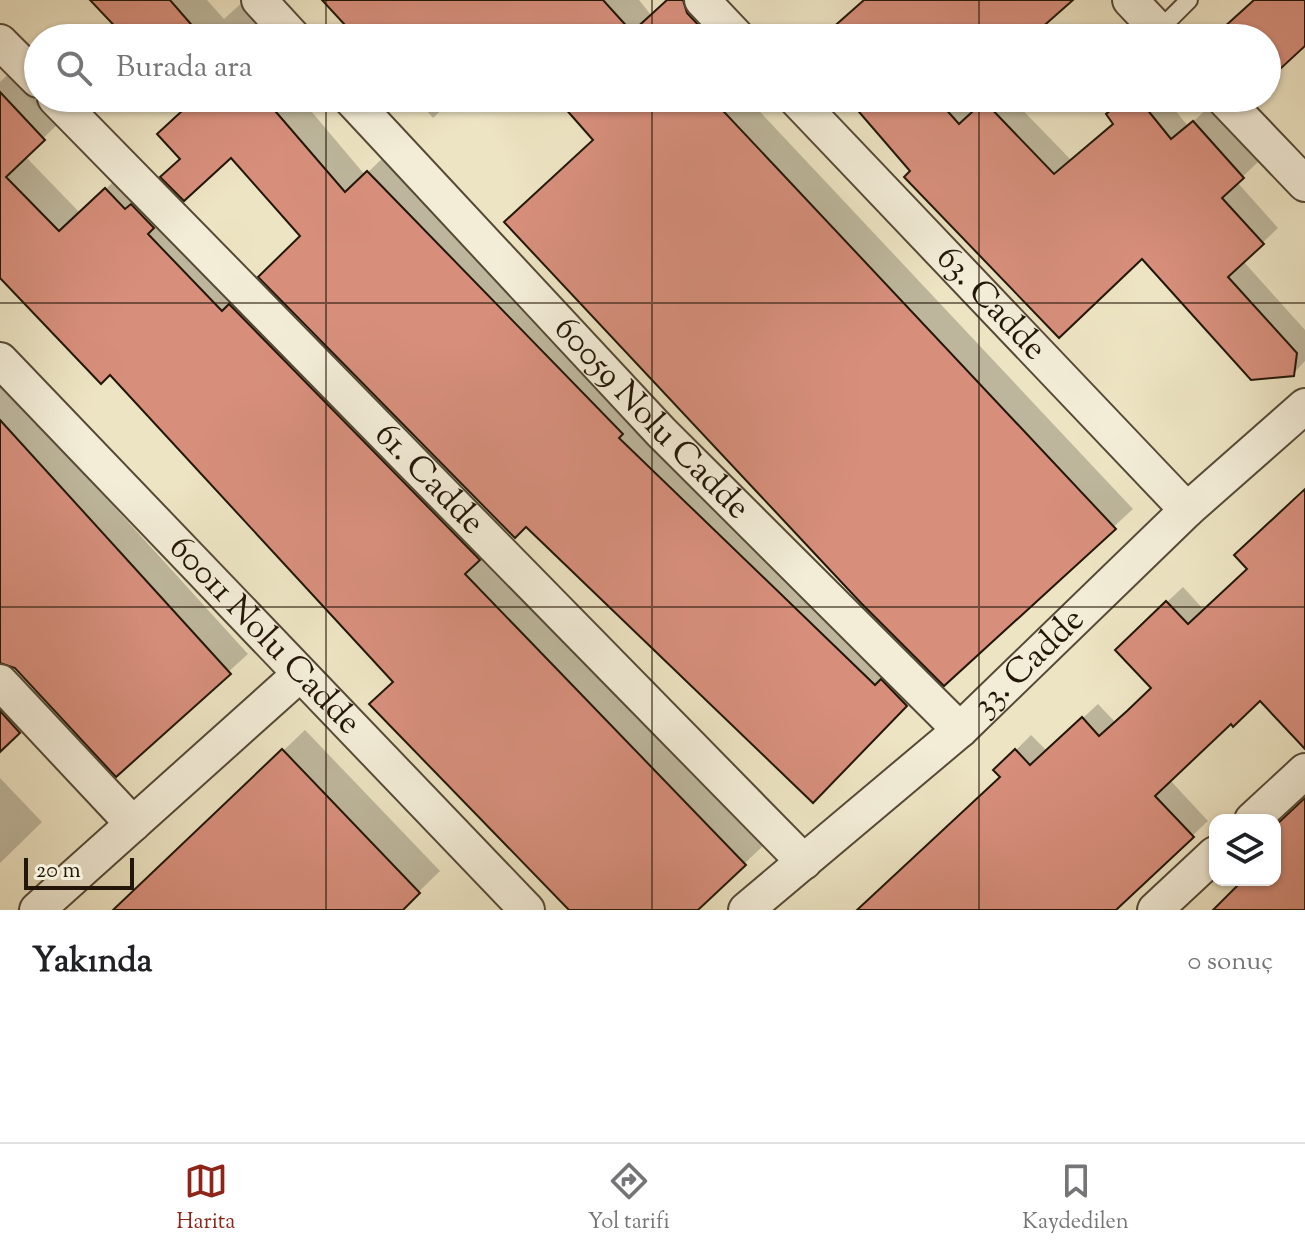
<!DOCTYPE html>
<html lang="tr">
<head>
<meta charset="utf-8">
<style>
  :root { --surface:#fff; --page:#f2f2f2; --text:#202124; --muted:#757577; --line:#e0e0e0; --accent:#8f2418 }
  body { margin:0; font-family:"Sorts Mill Goudy",serif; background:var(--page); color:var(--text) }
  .controls { position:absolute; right:24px; bottom:24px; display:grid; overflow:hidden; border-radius:16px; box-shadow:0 2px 6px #0004 }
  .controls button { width:72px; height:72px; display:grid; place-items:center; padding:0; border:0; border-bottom:2px solid var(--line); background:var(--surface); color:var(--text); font:40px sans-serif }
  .scale { position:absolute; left:24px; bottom:20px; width:110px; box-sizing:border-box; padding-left:8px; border:4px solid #231608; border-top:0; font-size:22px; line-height:28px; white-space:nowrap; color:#231608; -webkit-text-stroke:6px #f3edd8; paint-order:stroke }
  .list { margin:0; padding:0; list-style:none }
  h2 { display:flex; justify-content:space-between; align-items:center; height:104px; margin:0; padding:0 32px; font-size:34px }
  h2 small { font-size:26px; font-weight:400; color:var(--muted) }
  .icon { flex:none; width:44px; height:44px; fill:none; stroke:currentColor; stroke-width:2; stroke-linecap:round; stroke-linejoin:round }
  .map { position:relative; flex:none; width:1305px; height:910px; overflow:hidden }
  .search { position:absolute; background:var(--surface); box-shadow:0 2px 6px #0004; left:24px; right:24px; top:24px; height:88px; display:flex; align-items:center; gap:20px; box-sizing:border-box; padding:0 28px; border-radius:44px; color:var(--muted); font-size:30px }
  .sheet { height:232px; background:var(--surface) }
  nav { display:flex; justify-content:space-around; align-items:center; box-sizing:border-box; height:112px; border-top:2px solid var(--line); background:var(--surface); font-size:22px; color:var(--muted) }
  nav a { display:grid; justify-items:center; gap:4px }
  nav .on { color:var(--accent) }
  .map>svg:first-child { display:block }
  .shadow { fill:#0003 }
  .building { fill:#d78f7c; stroke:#231608; stroke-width:2 }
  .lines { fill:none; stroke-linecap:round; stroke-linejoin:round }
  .service-casing { stroke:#564a37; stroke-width:20 }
  .minor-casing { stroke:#564a37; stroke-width:38 }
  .service { stroke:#f3edd8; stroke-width:16 }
  .minor { stroke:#f3edd8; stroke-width:34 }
  .grid { fill:none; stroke:#231608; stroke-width:2; stroke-opacity:0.55 }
  .labels { text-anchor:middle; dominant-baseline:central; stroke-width:6; stroke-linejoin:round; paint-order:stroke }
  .street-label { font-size:34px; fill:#231608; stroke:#f3edd8 }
</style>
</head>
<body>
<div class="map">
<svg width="1305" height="910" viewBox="0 0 1305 910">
  <rect width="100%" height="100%" fill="#ede4c3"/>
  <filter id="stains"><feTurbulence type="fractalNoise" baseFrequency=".0025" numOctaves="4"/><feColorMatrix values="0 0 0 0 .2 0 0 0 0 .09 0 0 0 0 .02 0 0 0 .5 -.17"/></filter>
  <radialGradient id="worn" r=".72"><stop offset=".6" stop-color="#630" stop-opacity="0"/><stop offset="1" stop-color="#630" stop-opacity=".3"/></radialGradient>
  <!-- shadow -->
  <g class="shadow">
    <path d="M93 0H207L224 19 245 0 290 38H128Z"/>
    <path d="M324 0H639L651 15 667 0H712L729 38H359Z"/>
    <path d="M15 68 38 92V98H44L64 118 25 156 80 213 126 170 765 844 695 910H571L396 681 110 373 0 275V82Z"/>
    <path d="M180 98H300L365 175 388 153 925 685 813 800 231 155 182 158 188 107Z"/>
    <path d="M415 98H454L433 118Z"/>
    <path d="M559 98H747L1133 509 944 683 596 139Z"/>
    <path d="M850 98H1011L1071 160 1115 122 1108 115 1125 98H1165L1188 126 1209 107 1258 162 1237 182 1278 228 1243 261 1305 330V361L1293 374 1142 256 913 171Z"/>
    <path d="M0 381 248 654 116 774 16 667 0 661Z"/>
    <path d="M1305 491V734L1260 698 1231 721 1169 779 1208 821 1113 910H877L1002 777 996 770 1031 735 1047 751 1098 704 1116 723 1153 688 1133 634 1183 587 1204 610 1249 568Z"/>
    <path d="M0 672 37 713 0 749Z"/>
    <path d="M305 730 440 871 400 910H115Z"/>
    <path d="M0 778 42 822 0 863Z"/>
  </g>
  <!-- building -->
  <g class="building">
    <path d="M90 0H170L203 38H126Z"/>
    <path d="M322 0H603L632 32 667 0H683L687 13 705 32 698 38H357Z"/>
    <path d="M864 0H1073L1030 38H821Z"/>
    <path d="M1254 0H1305V46L1267 81V38H1212Z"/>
    <path d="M0 92 45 140 6 177 59 231 105 188 125 209 131 204 154 228 148 234 222 311 229 304 480 560 465 574 746 865 698 910H569L369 704 393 682 110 375 101 384 0 278Z"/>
    <path d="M196 98H264L345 192 367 171 623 434 619 438 875 685 881 679 907 706 813 803 526 527 515 538 258 277 300 236 231 158 184 201 160 177 180 159 157 134Z"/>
    <path d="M556 98H711L1116 529 944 686 861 603 504 222 593 140Z"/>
    <path d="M847 98H936L959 124 984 101 1054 174 1113 124 1106 114 1126 98H1138L1171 139 1193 121 1244 178 1222 198 1264 244 1228 277 1297 353 1294 376 1251 380 1142 259 1059 338 904 177 910 171Z"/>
    <path d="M0 420 231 674 116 777 15 668 0 663Z"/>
    <path d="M1305 489V749L1260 701 1233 727 1231 724 1155 796 1194 837 1116 910H857L1000 777 993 770 1015 749 1030 765 1082 717 1099 736 1127 711 1151 688 1115 650 1166 601 1188 624 1247 569 1234 555Z"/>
    <path d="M0 711 20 733 0 752Z"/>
    <path d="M282 749 420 893 403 910H113Z"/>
    <path d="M1305 798V910H1213L1243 880H1275V826Z"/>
  </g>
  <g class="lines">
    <defs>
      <path id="service" d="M1159 30 1189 0"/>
      <g id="minor">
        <path d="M259 0 294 38"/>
        <path d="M702 0 738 38"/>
        <path d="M1130 0 1166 38"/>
        <path d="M0 42 38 80"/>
        <path id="s1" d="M55 98 804 862"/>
        <path id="s2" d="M350 98 661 432 960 730"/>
        <path id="s3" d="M795 98 1187 510"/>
        <path d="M1223 98 1305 184"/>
        <path id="s4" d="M0 360 527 910"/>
        <path d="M0 682 133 824"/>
        <path d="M1252 820 1305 771"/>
        <path d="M37 910 300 674"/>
        <path id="s5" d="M746 910 960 730 1187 510 1305 406"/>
        <path d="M1155 910 1215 854"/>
      </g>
    </defs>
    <!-- service casing -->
    <use href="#service" class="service-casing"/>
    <!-- minor casing -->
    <use href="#minor" class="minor-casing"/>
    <!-- service -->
    <use href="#service" class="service"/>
    <!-- minor -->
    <use href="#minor" class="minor"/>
  </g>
  <!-- grid -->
  <path class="grid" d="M326 0V38M652 0V38M979 0V38M326 98V910M652 98V910M979 98V910M0 303H1305M0 607H1305"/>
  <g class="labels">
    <!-- street labels -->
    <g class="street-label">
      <text stroke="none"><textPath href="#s3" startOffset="284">63. Cadde</textPath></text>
      <text stroke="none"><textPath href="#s2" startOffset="440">60059 Nolu Cadde</textPath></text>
      <text stroke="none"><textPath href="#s1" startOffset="534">61. Cadde</textPath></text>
      <text stroke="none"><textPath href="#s4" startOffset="382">60011 Nolu Cadde</textPath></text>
      <text stroke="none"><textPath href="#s5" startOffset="376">33. Cadde</textPath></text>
    </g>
  </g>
  <rect width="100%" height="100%" filter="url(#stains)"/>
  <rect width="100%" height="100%" fill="url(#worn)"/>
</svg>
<div class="controls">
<button><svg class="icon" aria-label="layers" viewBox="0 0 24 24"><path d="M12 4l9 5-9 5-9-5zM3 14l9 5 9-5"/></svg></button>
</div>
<div class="scale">20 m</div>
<div class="search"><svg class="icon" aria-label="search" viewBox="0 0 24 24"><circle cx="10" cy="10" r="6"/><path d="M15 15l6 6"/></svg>Burada ara</div>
</div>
<section class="sheet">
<h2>Yakında<small>0 sonuç</small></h2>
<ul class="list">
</ul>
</section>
<nav>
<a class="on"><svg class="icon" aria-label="map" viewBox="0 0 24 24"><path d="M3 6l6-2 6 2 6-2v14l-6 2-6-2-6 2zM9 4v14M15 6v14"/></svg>Harita</a>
<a><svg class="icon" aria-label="directions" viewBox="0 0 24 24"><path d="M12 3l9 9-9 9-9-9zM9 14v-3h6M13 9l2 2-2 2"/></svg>Yol tarifi</a>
<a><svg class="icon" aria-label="saved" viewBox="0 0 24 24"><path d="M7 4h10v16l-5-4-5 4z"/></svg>Kaydedilen</a>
</nav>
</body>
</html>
